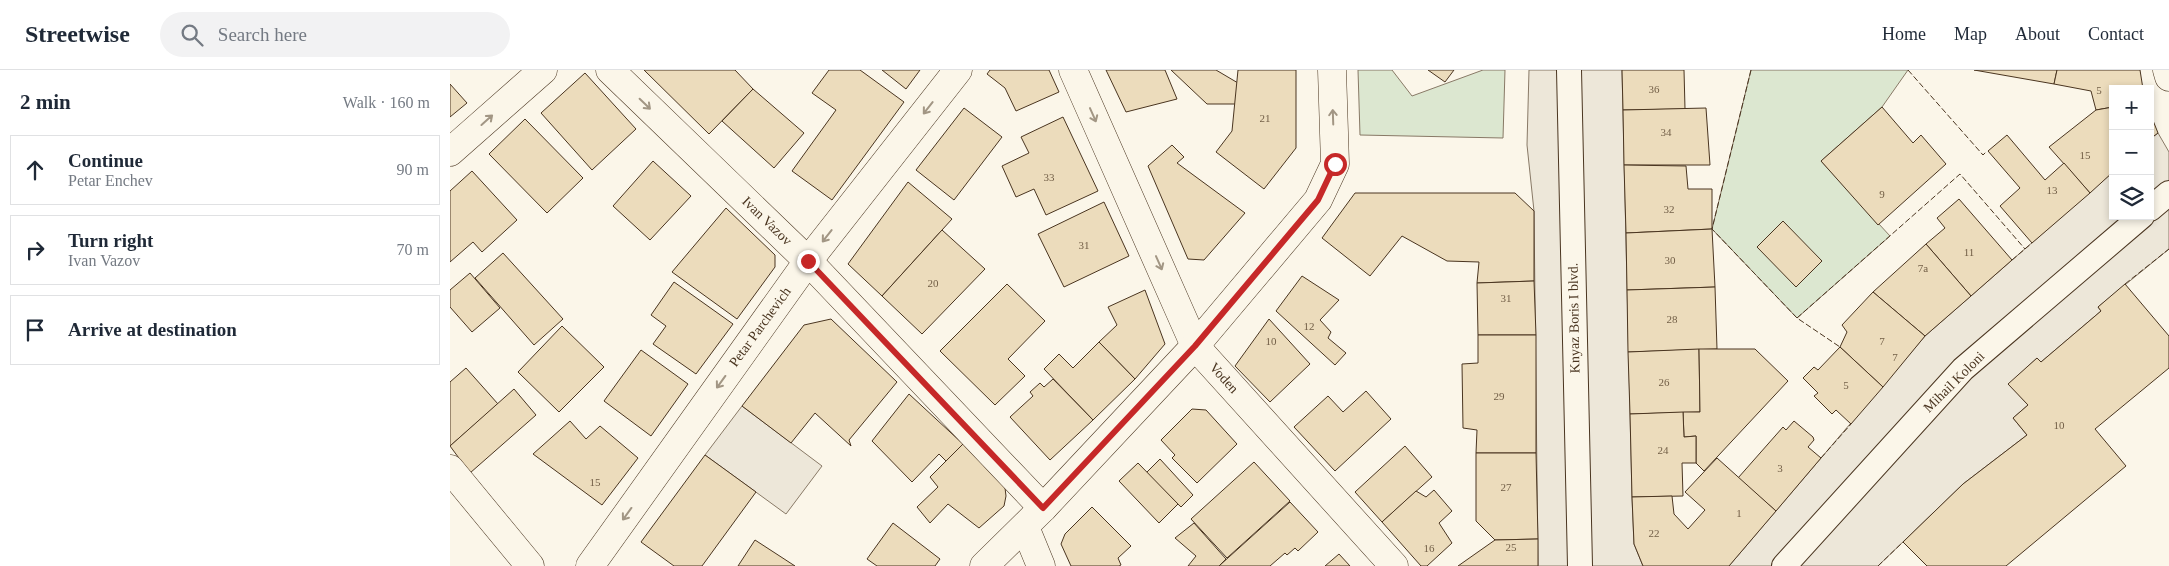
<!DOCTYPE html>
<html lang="en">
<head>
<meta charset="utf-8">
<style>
  :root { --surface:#fff; --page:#f2f2f3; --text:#1f2937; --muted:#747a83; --line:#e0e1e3 }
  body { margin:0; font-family:Georgia,serif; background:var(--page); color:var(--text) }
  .controls { position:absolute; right:15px; top:15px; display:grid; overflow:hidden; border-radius:0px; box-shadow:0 2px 8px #0003 }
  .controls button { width:45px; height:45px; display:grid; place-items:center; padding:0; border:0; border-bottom:1px solid var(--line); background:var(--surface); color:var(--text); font:25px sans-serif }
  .stop { position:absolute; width:15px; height:15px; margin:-11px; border:4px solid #c62828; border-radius:50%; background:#fff }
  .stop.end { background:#c62828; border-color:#fff; box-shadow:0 1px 5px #0008 }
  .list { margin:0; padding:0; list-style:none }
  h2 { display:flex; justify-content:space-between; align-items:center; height:65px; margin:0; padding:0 20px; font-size:21px }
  h2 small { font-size:16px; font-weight:400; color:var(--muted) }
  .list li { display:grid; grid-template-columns:32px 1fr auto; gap:15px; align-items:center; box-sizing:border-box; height:70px; margin:0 10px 10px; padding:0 10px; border:1px solid var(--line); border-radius:0px }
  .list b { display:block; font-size:19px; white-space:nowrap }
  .list p { margin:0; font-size:16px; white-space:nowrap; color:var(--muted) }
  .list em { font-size:16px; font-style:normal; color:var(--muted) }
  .icon { flex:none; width:28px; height:28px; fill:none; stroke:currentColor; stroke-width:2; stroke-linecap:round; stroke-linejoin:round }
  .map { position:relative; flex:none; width:1719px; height:496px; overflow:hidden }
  header { display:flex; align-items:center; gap:30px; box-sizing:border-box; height:70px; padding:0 25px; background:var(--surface); border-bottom:1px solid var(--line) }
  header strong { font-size:24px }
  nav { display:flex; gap:28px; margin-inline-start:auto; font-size:18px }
  .search { width:350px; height:45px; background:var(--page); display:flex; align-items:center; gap:12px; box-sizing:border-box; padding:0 18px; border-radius:28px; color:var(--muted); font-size:19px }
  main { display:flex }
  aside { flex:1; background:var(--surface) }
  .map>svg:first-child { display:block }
  .green { fill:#dce7d0; stroke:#887966 }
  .parking { fill:#ede7d9; stroke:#887966 }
  .building { fill:#ecdcbc; stroke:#4a3520 }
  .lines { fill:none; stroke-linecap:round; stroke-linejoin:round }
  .pedestrian-casing { stroke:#4a3520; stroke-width:26 }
  .minor-casing { stroke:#4a3520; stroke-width:29 }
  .tertiary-casing { stroke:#4a3520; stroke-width:29 }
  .pedestrian { stroke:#fbf6e9; stroke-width:24 }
  .minor { stroke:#fbf6e9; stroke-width:28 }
  .tertiary { stroke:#fbf6e9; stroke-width:28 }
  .fence { stroke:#4a3520; stroke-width:1; stroke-dasharray:6 2.5; stroke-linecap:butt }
  .oneway { stroke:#a29684 }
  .route { stroke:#c62828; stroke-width:6 }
  .labels { text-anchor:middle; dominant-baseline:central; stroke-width:4; stroke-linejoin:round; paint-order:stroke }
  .number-label { font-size:11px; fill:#725f47 }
  .street-label { font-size:14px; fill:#4a3520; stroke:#fbf6e9 }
</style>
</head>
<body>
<header>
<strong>Streetwise</strong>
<div class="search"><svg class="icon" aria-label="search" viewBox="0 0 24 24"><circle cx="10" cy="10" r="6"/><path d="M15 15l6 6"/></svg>Search here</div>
<nav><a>Home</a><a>Map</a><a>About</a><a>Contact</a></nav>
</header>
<main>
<aside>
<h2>2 min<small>Walk · 160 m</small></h2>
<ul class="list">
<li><svg class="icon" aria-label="ahead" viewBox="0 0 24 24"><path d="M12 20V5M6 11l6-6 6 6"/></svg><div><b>Continue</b><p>Petar Enchev</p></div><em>90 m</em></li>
<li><svg class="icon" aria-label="right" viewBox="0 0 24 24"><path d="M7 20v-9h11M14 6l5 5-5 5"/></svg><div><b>Turn right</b><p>Ivan Vazov</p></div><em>70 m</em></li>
<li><svg class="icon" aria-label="arrive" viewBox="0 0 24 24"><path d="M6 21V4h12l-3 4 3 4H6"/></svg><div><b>Arrive at destination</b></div></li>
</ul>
</aside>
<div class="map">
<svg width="1719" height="496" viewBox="0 0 1719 496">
  <rect width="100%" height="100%" fill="#fbf6e9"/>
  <!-- green -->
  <g class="green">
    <path d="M908 0H942L962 26 1033 0H1055L1053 68 910 65Z"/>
    <path d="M1301 0H1458L1432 37 1371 91 1440 166 1347 248 1262 159Z"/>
  </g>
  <!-- parking -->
  <g class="parking">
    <path d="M1079 0H1172L1182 427 1184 474 1193 496H1088L1084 141 1077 75Z"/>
    <path d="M1708 63 1719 82V179L1648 237 1651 241 1591 292 1587 288 1559 314 1578 335 1563 348 1577 365 1513 414 1428 496H1279L1475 266 1663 102V146H1700V69Z"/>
    <path d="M292 336 372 396 336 444 255 385Z"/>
  </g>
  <!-- building -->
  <g class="building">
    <path d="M194 0H285L303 19 259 64Z"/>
    <path d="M379 0H410L454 32 382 130 342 101 386 40 362 23Z"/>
    <path d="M432 0H470L456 19Z"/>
    <path d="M540 0H599L609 22 566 41 555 18 537 4Z"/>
    <path d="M656 0H715L727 29 676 42Z"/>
    <path d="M721 0H766L788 13 786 34H757Z"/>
    <path d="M788 0H846V78L814 119 766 82 782 61Z"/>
    <path d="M978 0H1004L995 12Z"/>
    <path d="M1172 0H1234L1235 39 1173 40Z"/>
    <path d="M1524 0H1607L1604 14Z"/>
    <path d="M1607 0H1690L1693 19H1663V37L1646 40 1641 21 1604 14Z"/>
    <path d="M135 3 186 59 142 100 91 43Z"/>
    <path d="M0 14 17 33 0 47Z"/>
    <path d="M303 19 354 63 324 98 272 51Z"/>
    <path d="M1432 37 1463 73 1471 65 1496 94 1428 155 1371 91Z"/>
    <path d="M1663 37V102L1640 123 1599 77 1646 40Z"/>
    <path d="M514 38 552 67 504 130 466 100Z"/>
    <path d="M1256 38 1260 95H1174L1173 40Z"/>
    <path d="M1700 43 1708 63 1700 69Z"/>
    <path d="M613 47 648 121 596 145 584 119 566 127 552 96 579 83 571 67Z"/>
    <path d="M75 49 133 108 97 143 39 84Z"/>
    <path d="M1557 65 1595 110 1614 93 1640 123 1582 173 1550 136 1570 118 1538 81Z"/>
    <path d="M722 75 734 87 727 93 795 143 754 190 738 189 698 96Z"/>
    <path d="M203 91 241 126 200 170 163 136Z"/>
    <path d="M1174 95 1236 96 1238 119H1262V159L1176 163Z"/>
    <path d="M22 101 67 150 32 182 23 172 0 192V121Z"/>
    <path d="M458 112 502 149 432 226 398 194Z"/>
    <path d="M905 123H1065L1084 141V211L1027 213 1029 192 997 191 952 166 920 206 872 168Z"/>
    <path d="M1509 129 1562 190 1521 226 1476 174 1495 158 1487 148Z"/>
    <path d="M654 132 679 186 614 217 588 164Z"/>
    <path d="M276 138 325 185V197L287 249 222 202Z"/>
    <path d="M1333 151 1372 191 1346 217 1307 177Z"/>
    <path d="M1262 159 1265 217 1177 220 1176 163Z"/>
    <path d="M492 160 535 199 472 264 432 226Z"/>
    <path d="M1476 174 1521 226 1475 266 1423 222Z"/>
    <path d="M53 183 113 249 84 275 25 208Z"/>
    <path d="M20 203 50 238 22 262 0 237V220Z"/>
    <path d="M852 206 889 230 870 250 881 262 878 268 896 283 885 295 826 241Z"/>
    <path d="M1084 211 1086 265H1028L1027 213Z"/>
    <path d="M224 212 283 254 246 304 203 274 216 256 201 245Z"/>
    <path d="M557 214 595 251 558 289 575 306 545 335 490 281Z"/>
    <path d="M1675 214 1719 266V298L1645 359 1676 396 1556 496H1477L1453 472 1513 414 1577 365 1563 348 1578 335 1558 314 1587 288 1591 292 1651 241 1648 237Z"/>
    <path d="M1265 217 1267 279 1178 282 1177 220Z"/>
    <path d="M695 220 715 274 685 309 649 272 667 255 658 237Z"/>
    <path d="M1423 222 1475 266 1433 317 1390 277 1397 262 1392 255Z"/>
    <path d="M381 249 447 312 399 370 401 376 365 343 341 373 292 336 354 255Z"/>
    <path d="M819 249 860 294 820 332 785 296Z"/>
    <path d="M112 256 154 297 109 342 68 302Z"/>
    <path d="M1028 265H1086V383H1026L1027 360 1013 358 1012 294 1028 293Z"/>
    <path d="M649 272 685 309 643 350 594 299 609 284 623 298Z"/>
    <path d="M1390 277 1433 317 1401 354 1386 340 1382 344 1364 326 1368 323 1353 308 1364 297 1368 300Z"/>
    <path d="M1249 279 1250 342 1180 344 1178 282Z"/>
    <path d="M1249 279H1305L1338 311 1254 401 1246 393V366L1234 367 1233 342H1250Z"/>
    <path d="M191 280 238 314 201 366 154 331Z"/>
    <path d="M16 298 48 334 0 376V312Z"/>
    <path d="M603 309 643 350 600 390 560 347 583 326 580 322 590 313 594 317Z"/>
    <path d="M64 319 86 345 20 403 0 376Z"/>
    <path d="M916 321 941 349 885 401 844 357 878 326 893 342Z"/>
    <path d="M459 324 513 374 496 391 489 384 462 412 422 371Z"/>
    <path d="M742 339 756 340 787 374 747 413 722 388 725 385 711 370Z"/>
    <path d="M1233 342 1234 367 1246 366V393H1232L1233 426 1182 427 1180 344Z"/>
    <path d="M120 351 136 369 150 356 188 388 152 435 83 384Z"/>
    <path d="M1344 351 1363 367 1364 370 1358 377 1371 388 1326 441 1288 408 1333 357 1336 360Z"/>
    <path d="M513 374 555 418 556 426 554 436 529 458 498 434 480 453 467 437 488 417 480 407Z"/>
    <path d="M955 376 982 407 932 452 905 422Z"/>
    <path d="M1026 383H1086L1088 469 1045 470 1026 451Z"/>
    <path d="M255 385 306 422 252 496H224L191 472Z"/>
    <path d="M1267 388 1326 441 1279 496H1193L1184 474 1182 427 1222 426 1224 444 1238 459 1255 440 1235 422Z"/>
    <path d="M710 389 743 425 731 437 696 403Z"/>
    <path d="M804 392 840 431 777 488 741 449Z"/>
    <path d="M688 393 728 434 709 453 669 411Z"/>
    <path d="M984 420 1002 441 989 453 1002 473 977 496H971L932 452 966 421 976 427Z"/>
    <path d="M840 432 868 462 848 481 845 478 837 485 835 483 820 496H769Z"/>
    <path d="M642 437 681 476 668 488 671 495 669 496H621L611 474 615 464Z"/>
    <path d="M443 453 490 489 485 496H427L417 489Z"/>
    <path d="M744 453 776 489 769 496H738L746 486 725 468Z"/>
    <path d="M1088 469V496H1008L1045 470Z"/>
    <path d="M305 470 345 496H288Z"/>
    <path d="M889 484 900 496H875Z"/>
  </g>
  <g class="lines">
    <defs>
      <g id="pedestrian">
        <path d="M1119 0 1130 496"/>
        <path d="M1700 139 1719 123"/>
        <path d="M1334 496 1513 299 1692 146"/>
      </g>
      <g id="minor">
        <path d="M160 0 358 191 593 438"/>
        <path d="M623 0 745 276 944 496"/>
        <path d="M0 82 93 0"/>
        <path d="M0 399 80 496"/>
        <path d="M575 457 591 496"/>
        <path d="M140 496 358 191 508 0"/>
        <path d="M534 496 593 438 745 276 868 130 885 94 882 0"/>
      </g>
      <path id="tertiary" d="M1717 0 1719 7"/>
    </defs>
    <!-- pedestrian casing -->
    <use href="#pedestrian" class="pedestrian-casing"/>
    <!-- minor casing -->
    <use href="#minor" class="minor-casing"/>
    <!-- tertiary casing -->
    <use href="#tertiary" class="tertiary-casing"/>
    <!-- pedestrian -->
    <use href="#pedestrian" class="pedestrian"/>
    <!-- minor -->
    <use href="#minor" class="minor"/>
    <!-- tertiary -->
    <use href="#tertiary" class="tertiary"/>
    <!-- fence -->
    <g class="fence">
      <path d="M1301 0 1262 159 1347 248 1390 277"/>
      <path d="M1458 0 1533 85 1536 82"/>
      <path d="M1562 190 1582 173"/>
      <path d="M1675 214 1719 179"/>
      <path d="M1347 248 1510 104 1575 179"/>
      <path d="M1371 388 1401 354"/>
      <path d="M1428 496 1453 472"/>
    </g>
  </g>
  <!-- one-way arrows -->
  <defs><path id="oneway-shaft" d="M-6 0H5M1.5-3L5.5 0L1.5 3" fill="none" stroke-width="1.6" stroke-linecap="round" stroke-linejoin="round" transform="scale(1.25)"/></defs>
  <g class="oneway">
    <use href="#oneway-shaft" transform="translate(195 34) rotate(44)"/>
    <use href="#oneway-shaft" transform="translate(478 38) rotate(128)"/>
    <use href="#oneway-shaft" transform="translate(643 45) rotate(66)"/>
    <use href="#oneway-shaft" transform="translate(883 47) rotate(-92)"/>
    <use href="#oneway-shaft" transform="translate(37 50) rotate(-42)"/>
    <use href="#oneway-shaft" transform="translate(377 166) rotate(128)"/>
    <use href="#oneway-shaft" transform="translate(709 193) rotate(66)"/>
    <use href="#oneway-shaft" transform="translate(271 312) rotate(126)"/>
    <use href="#oneway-shaft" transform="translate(177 444) rotate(126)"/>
  </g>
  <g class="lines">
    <!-- route -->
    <path class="route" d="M358 191 593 438 745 276 868 130 885 94"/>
  </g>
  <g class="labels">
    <!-- number labels -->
    <g class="number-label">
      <text x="1204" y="19">36</text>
      <text x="1649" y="20">5</text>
      <text x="815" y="48">21</text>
      <text x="1216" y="62">34</text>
      <text x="1635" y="85">15</text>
      <text x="599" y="107">33</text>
      <text x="1602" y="120">13</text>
      <text x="1432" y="124">9</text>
      <text x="1219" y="139">32</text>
      <text x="634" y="175">31</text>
      <text x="1519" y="182">11</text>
      <text x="1220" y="190">30</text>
      <text x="1473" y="198">7a</text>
      <text x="483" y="213">20</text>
      <text x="1056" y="228">31</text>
      <text x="1222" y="249">28</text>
      <text x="859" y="256">12</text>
      <text x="821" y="271">10</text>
      <text x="1432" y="271">7</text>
      <text x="1445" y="287">7</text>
      <text x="1214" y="312">26</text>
      <text x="1396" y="315">5</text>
      <text x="1049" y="326">29</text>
      <text x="1609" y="355">10</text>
      <text x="1213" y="380">24</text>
      <text x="1330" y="398">3</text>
      <text x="145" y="412">15</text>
      <text x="1056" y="417">27</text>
      <text x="1289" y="443">1</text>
      <text x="1204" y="463">22</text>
      <text x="1061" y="477">25</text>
      <text x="979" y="478">16</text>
    </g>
    <!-- street labels -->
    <g class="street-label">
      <text transform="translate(317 151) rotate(44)">Ivan Vazov</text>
      <text transform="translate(1124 248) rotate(-91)">Knyaz Boris I blvd.</text>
      <text transform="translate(310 257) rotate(-54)">Petar Parchevich</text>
      <text transform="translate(774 308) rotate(48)">Voden</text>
      <text transform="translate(1504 312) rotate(-45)">Mihail Koloni</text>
    </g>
  </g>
</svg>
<div class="controls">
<button>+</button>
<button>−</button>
<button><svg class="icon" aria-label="layers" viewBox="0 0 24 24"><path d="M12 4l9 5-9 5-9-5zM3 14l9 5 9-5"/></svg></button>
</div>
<div class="stop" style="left:885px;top:94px"></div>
<div class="stop end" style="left:358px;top:191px"></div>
</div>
</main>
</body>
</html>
